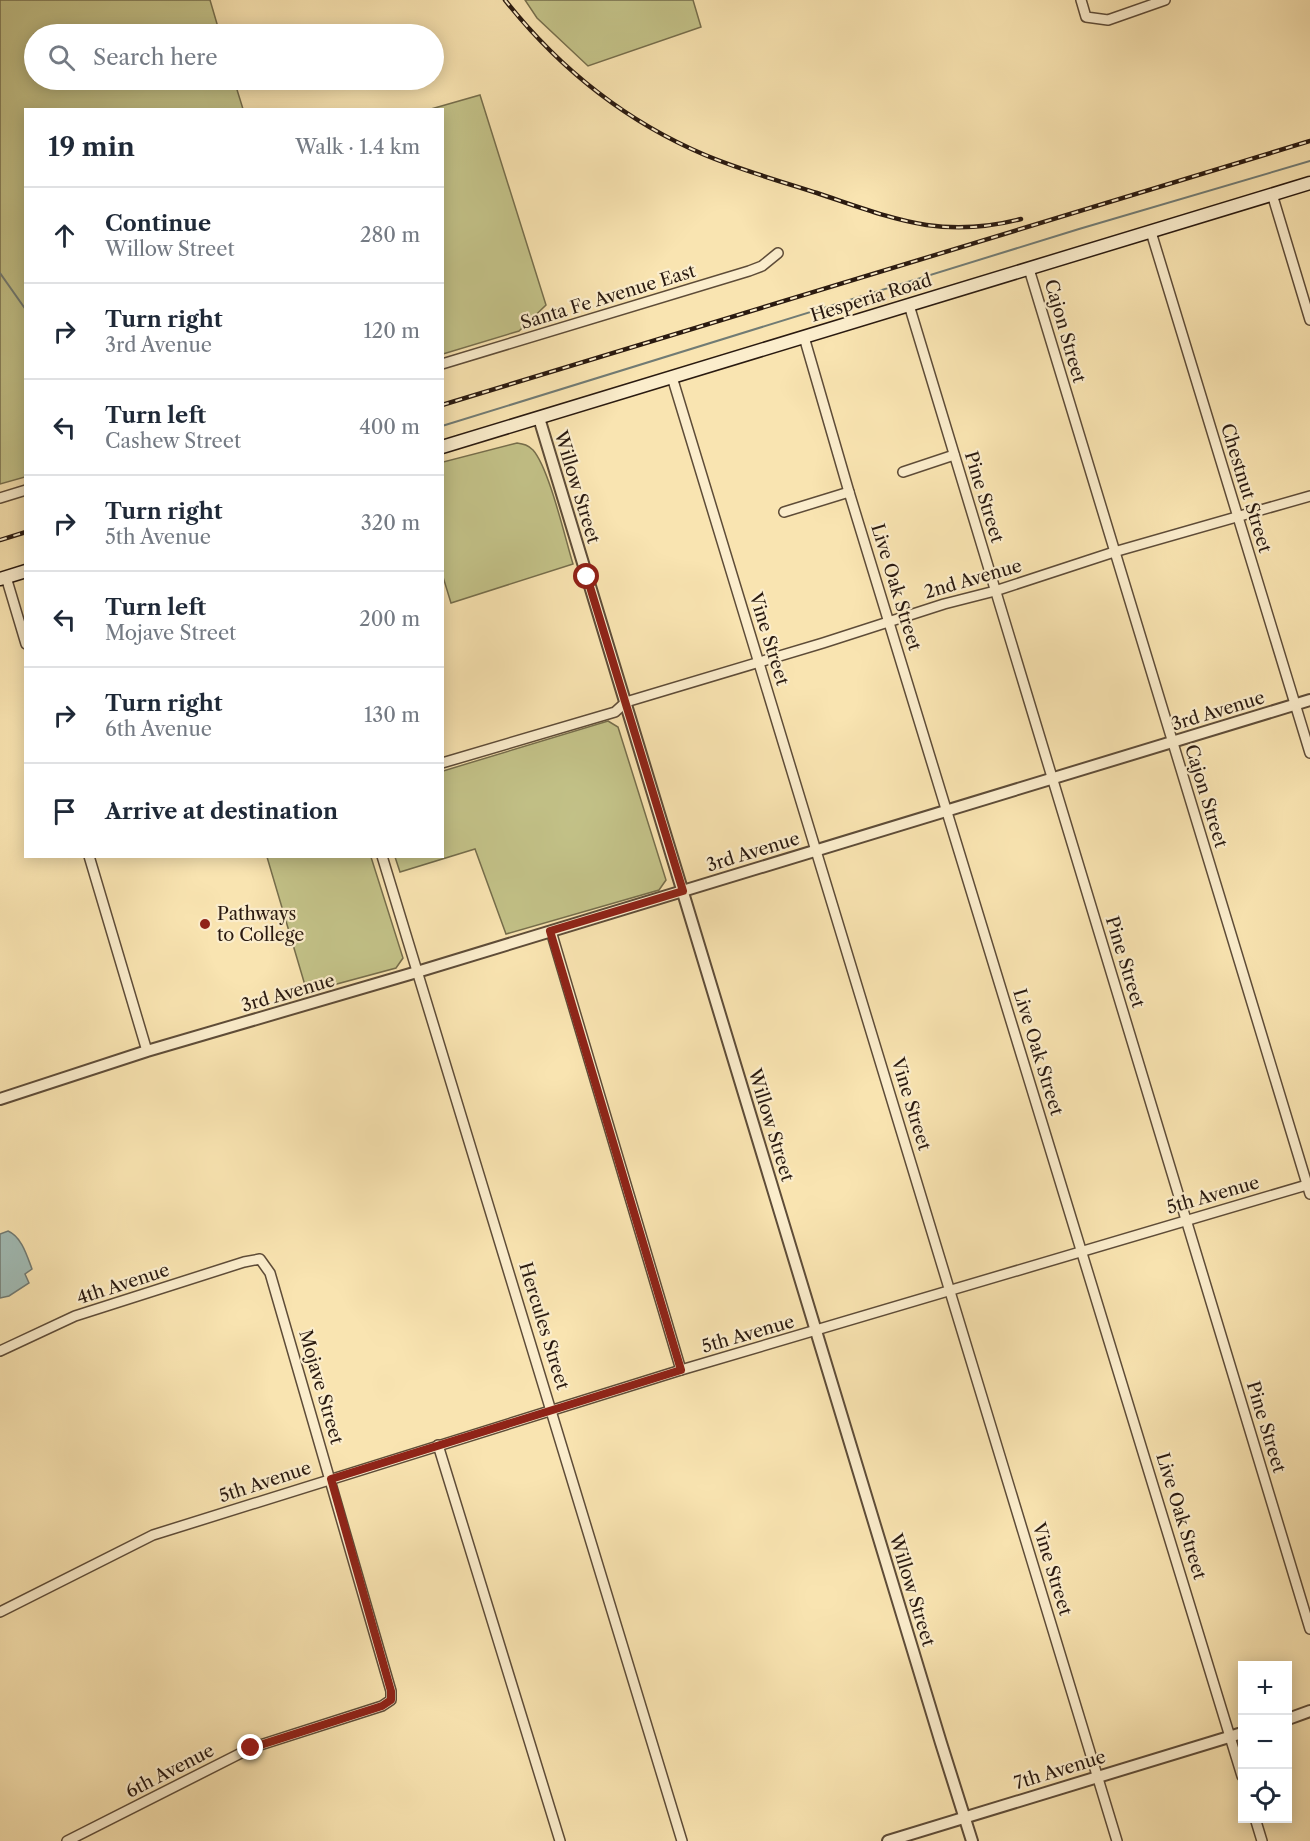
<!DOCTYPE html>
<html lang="en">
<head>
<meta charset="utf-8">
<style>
  :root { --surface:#fff; --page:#f2f2f3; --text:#1f2937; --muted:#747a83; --line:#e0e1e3 }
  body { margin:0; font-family:"Libre Caslon Text",serif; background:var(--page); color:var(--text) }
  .controls { position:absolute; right:18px; bottom:18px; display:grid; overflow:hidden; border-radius:0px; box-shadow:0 3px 15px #0003 }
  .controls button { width:54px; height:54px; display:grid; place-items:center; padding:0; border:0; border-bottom:2px solid var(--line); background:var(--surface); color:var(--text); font:30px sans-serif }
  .stop { position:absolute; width:18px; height:18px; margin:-14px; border:4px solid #8f2418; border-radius:50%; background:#fff }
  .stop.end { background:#8f2418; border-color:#fff; box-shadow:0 2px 6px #0008 }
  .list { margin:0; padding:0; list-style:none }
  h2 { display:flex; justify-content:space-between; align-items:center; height:78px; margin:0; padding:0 24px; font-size:26px }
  h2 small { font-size:20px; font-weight:400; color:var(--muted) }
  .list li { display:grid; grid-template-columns:39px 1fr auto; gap:18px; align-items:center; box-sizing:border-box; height:96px; padding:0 24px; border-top:2px solid var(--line) }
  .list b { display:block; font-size:22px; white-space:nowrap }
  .list p { margin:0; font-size:20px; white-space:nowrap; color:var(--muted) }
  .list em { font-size:20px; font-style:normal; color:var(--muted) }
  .icon { flex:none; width:33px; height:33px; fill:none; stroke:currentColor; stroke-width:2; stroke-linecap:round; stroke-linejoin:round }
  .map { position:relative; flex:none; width:1310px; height:1841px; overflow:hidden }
  .search { position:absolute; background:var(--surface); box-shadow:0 3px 15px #0003; left:24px; top:24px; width:420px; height:66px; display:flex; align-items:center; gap:15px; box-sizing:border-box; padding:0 21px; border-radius:33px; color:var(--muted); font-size:22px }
  .panel { position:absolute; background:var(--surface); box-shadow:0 3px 15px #0003; left:24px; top:108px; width:420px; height:750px; border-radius:0px }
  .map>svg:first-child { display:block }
  .green { fill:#c3c288; stroke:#766e4c; stroke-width:1.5 }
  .water { fill:#a1bcb6; stroke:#717b74; stroke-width:1.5 }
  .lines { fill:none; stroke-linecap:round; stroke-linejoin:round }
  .stream { stroke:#717b74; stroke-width:2 }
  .minor-casing { stroke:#5e4c38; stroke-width:12 }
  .tertiary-casing { stroke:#5e4c38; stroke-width:14 }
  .secondary-casing { stroke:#2a1a10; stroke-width:15 }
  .minor { stroke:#fbedcc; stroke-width:9 }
  .tertiary { stroke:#fbedcc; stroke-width:10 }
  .secondary { stroke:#fbedcc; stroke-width:12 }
  .rail-casing { stroke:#2a1a10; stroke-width:4.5 }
  .rail { stroke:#fbedcc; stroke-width:2; stroke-dasharray:7; stroke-linecap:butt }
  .route { stroke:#8f2418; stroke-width:8 }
  .poi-dot { fill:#8f2418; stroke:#fbedcc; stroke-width:2 }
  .labels { text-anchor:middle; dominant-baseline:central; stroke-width:4.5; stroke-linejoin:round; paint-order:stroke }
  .street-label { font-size:18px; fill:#2a1a10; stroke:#fbedcc }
  .poi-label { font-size:18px; fill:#2a1a10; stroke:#fbedcc; text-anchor:start }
</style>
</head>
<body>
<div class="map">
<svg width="1310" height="1841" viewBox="0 0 1310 1841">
  <rect width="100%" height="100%" fill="#f9e4b1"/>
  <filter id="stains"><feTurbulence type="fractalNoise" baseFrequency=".00333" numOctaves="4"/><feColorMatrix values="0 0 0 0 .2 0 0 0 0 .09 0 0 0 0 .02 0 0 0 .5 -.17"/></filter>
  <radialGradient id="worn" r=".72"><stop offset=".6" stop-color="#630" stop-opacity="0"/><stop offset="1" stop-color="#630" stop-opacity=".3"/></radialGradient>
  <!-- green -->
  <g class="green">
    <path d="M0 0H210L220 34H34V80H234L243 109 26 110 25 477 0 484Z"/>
    <path d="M525 0H693L701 27 588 66 537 18Z"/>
    <path d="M480 95 546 305 519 331 443 354 442 110 431 109Z"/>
    <path d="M517 443C524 444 528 445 533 450 549 468 565 538 573 564L451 603 443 577V462Z"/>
    <path d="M608 721 618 727 666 880 659 890 506 934 475 849 400 872 395 857 442 856 443 771Z"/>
    <path d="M267 857H371L403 958 396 968 307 992Z"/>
  </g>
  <!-- water -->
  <path class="water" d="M8 1231C22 1237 27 1256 32 1269L25 1274 29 1283 9 1296 0 1298V1234Z"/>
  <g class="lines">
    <!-- stream -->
    <g class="stream">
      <path d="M0 273 26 310"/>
      <path d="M442 426 1079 229 1310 161"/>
    </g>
    <defs>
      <g id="minor">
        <path d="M1081 0 1086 17 1108 20 1165 0"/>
        <path d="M1272 194 1310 320"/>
        <path d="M1151 232 1310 753"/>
        <path d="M1029 269 1310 1194"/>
        <path d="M909 305 1310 1629"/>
        <path d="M804 337 849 492 1242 1776"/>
        <path d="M442 364 749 271 762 266 778 253"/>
        <path d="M672 377 1117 1841"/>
        <path d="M903 472 954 455"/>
        <path d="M0 498 26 490"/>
        <path d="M784 512 849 492"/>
        <path d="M6 577 26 644"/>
        <path d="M442 763 615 712 626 702 823 643 944 604 995 591 1114 552 1310 496"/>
        <path d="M89 856 147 1051"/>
        <path d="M382 856 682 1841"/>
        <path d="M551 931 681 1370"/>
        <path d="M0 1351 75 1316 244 1262 260 1259 270 1273 391 1691V1700L382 1706 251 1748 67 1841"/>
        <path d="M438 1445 560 1841"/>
        <path d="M0 1612 153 1535 681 1370 1310 1184"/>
        <path d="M1255 1818 1262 1841"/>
      </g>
      <g id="tertiary">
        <path d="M539 418 941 1743 972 1841"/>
        <path d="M0 1099 147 1051 417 972 1310 700"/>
        <path d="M1288 1719 1310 1711"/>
        <path d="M888 1841 1242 1733"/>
      </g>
      <g id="secondary">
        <path d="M442 447 1310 183"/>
        <path d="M0 579 26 571"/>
      </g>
    </defs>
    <!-- minor casing -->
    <use href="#minor" class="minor-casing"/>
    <!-- tertiary casing -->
    <use href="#tertiary" class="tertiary-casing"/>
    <!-- secondary casing -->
    <use href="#secondary" class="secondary-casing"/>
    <!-- minor -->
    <use href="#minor" class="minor"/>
    <!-- tertiary -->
    <use href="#tertiary" class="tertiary"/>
    <!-- secondary -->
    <use href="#secondary" class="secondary"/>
    <defs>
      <g id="rail">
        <path d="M505 0C558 67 625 121 705 155 741 170 779 181 817 193 892 218 940 240 1021 219"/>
        <path d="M442 405 1310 141"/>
        <path d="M0 540 26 532"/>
      </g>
    </defs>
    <!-- rail casing -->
    <use href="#rail" class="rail-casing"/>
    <!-- rail -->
    <use href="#rail" class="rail"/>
  </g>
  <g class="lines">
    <!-- route -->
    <path class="route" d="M251 1748 382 1706 391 1700V1691L331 1479 681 1370 550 931 683 891 587 577"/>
  </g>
  <!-- markers -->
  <circle class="poi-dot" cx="205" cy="924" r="6"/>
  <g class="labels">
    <!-- street labels -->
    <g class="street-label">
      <text transform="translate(608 297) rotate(-17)">Santa Fe Avenue East</text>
      <text transform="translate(871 298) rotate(-17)">Hesperia Road</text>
      <text transform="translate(1065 331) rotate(74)">Cajon Street</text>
      <text transform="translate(577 487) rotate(73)">Willow Street</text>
      <text transform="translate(1246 488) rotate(73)">Chestnut Street</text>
      <text transform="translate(984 497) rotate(73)">Pine Street</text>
      <text transform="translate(973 579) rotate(-16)">2nd Avenue</text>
      <text transform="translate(896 587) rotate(73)">Live Oak Street</text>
      <text transform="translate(769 639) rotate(73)">Vine Street</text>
      <text transform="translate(1218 711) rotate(-17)">3rd Avenue</text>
      <text transform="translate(1206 796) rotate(73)">Cajon Street</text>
      <text transform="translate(753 852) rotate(-17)">3rd Avenue</text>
      <text transform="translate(1125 962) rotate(73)">Pine Street</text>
      <text transform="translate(288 993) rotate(-16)">3rd Avenue</text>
      <text transform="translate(1038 1052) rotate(73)">Live Oak Street</text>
      <text transform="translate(911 1104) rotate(73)">Vine Street</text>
      <text transform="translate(771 1125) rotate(73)">Willow Street</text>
      <text transform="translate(1213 1195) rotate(-16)">5th Avenue</text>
      <text transform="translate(123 1284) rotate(-18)">4th Avenue</text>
      <text transform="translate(544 1326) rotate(73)">Hercules Street</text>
      <text transform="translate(748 1334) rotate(-16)">5th Avenue</text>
      <text transform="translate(321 1387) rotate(74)">Mojave Street</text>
      <text transform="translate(1266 1427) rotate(73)">Pine Street</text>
      <text transform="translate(265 1482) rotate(-18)">5th Avenue</text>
      <text transform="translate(1181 1516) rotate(73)">Live Oak Street</text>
      <text transform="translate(1052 1569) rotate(73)">Vine Street</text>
      <text transform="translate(912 1590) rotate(73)">Willow Street</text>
      <text transform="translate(1060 1770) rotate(-17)">7th Avenue</text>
      <text transform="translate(170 1771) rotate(-27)">6th Avenue</text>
    </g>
    <!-- poi labels -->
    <g class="poi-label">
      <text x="217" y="914">Pathways<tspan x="217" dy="21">to College</tspan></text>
    </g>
  </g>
  <rect width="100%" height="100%" filter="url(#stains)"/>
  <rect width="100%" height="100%" fill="url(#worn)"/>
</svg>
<div class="controls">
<button>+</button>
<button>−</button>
<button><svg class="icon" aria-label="locate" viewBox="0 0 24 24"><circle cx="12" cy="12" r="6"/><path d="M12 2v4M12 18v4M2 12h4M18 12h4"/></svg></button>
</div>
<div class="stop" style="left:587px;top:577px"></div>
<div class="stop end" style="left:251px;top:1748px"></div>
<div class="search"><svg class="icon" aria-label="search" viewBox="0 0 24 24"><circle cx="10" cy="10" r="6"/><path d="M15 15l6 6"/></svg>Search here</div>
<section class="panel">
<h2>19 min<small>Walk · 1.4 km</small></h2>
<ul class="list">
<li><svg class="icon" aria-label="ahead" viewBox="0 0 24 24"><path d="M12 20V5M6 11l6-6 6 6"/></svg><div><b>Continue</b><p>Willow Street</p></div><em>280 m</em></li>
<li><svg class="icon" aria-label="right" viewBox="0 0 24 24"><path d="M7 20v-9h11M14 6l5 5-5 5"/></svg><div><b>Turn right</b><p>3rd Avenue</p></div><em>120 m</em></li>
<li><svg class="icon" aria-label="left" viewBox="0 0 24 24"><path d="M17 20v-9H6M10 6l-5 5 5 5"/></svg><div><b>Turn left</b><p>Cashew Street</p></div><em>400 m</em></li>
<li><svg class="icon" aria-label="right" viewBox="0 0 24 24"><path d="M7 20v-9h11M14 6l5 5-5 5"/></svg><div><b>Turn right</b><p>5th Avenue</p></div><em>320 m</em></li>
<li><svg class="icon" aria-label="left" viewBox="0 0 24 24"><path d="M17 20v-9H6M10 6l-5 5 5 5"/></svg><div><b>Turn left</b><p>Mojave Street</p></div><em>200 m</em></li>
<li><svg class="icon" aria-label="right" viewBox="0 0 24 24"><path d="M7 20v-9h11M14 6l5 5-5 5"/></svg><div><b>Turn right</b><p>6th Avenue</p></div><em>130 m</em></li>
<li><svg class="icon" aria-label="arrive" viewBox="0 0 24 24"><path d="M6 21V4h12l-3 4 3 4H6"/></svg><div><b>Arrive at destination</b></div></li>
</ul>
</section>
</div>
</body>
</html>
